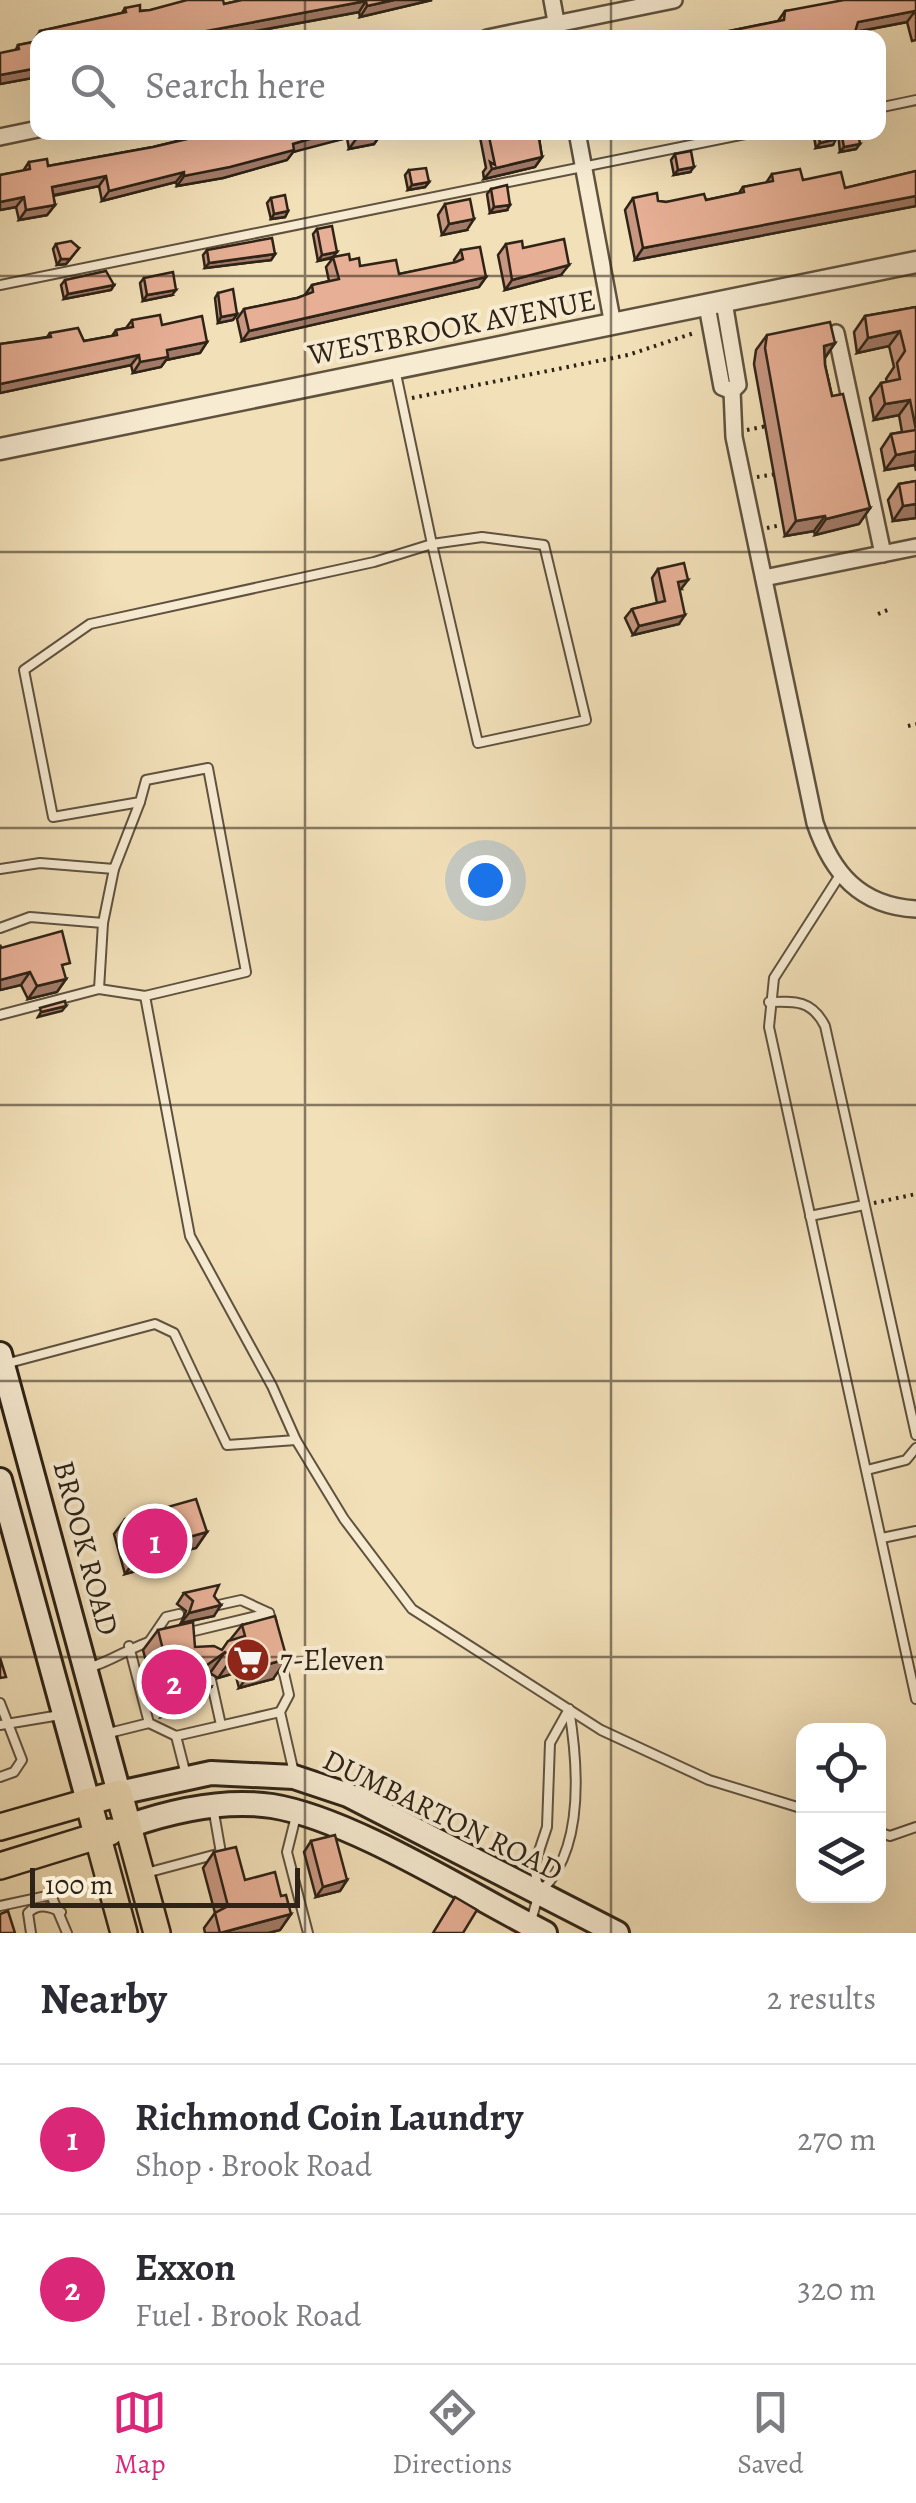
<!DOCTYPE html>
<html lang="en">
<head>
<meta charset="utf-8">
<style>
  :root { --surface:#fff; --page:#f7f7f7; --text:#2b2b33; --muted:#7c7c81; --line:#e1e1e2; --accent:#db2777 }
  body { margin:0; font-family:Alegreya,serif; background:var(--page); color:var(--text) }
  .controls { position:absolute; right:30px; bottom:30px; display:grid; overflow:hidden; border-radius:20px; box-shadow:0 10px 40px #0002 }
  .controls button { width:90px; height:90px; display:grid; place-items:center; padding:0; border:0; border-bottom:2px solid var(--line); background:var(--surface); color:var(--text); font:50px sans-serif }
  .scale { position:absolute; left:30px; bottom:25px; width:270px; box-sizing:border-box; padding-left:10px; border:5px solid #2e2316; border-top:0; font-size:28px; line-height:35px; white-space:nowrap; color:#2e2316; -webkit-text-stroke:8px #f7ebd2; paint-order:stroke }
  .you { position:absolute; left:485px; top:880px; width:35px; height:35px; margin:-25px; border:8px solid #fff; border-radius:50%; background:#1a73e8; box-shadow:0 0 0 15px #1a73e833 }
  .badge { display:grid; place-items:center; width:65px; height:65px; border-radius:50%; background:var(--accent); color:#fff; font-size:32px; font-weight:700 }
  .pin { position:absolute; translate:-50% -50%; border:5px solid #fff; box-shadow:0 2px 10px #0006 }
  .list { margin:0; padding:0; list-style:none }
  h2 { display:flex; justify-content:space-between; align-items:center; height:130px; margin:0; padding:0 40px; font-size:42px }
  h2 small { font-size:32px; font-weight:400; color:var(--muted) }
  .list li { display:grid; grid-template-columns:65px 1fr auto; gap:30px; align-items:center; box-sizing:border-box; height:150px; padding:0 40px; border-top:2px solid var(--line) }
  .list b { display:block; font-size:38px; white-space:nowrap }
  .list p { margin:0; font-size:32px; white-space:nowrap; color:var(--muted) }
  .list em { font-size:32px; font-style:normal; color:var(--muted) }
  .icon { flex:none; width:55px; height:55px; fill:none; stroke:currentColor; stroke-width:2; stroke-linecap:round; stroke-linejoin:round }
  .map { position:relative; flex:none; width:916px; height:1933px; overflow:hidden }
  .search { position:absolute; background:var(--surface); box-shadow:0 10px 40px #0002; left:30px; right:30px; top:30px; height:110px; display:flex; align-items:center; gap:25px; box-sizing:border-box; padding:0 35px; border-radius:20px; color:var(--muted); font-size:38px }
  .sheet { height:430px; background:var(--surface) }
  nav { display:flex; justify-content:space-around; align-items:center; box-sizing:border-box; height:140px; border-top:2px solid var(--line); background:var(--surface); font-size:28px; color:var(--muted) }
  nav a { display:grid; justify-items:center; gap:5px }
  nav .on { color:var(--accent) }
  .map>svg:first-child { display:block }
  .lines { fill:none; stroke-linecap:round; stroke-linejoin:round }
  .service-casing { stroke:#5f523f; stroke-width:12 }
  .minor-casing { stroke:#5f523f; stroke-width:20 }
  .tertiary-casing { stroke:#5f523f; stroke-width:25 }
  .secondary-casing { stroke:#2e2316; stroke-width:28 }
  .primary-casing { stroke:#2e2316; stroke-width:30 }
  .path { stroke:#2e2316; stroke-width:4; stroke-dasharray:2.5 5; stroke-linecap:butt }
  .service { stroke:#f7ebd2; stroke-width:8 }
  .minor { stroke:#f7ebd2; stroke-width:15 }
  .tertiary { stroke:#f7ebd2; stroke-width:20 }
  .secondary { stroke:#f7ebd2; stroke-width:22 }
  .primary { stroke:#f2e0b9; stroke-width:25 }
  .wall { fill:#c79781; stroke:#2e2316; stroke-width:2.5 }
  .shaded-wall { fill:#a27b69; stroke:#2e2316; stroke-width:2.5 }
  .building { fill:#e7b096; stroke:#2e2316; stroke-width:2.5 }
  .grid { fill:none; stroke:#2e2316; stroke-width:2.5; stroke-opacity:0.55 }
  .labels { text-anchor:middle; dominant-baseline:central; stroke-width:8; stroke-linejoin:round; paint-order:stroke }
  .street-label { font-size:30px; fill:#2e2316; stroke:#f7ebd2 }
  .poi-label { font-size:30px; fill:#2e2316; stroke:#f7ebd2; text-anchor:start }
</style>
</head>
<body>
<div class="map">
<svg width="916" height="1933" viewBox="0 0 916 1933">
  <rect width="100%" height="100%" fill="#f2e0b9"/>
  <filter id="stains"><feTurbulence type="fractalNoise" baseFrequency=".002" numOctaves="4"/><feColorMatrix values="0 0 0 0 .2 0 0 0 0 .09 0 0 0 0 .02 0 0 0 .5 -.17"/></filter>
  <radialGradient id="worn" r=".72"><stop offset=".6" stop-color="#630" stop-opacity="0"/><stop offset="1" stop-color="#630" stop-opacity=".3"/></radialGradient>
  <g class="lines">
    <defs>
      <g id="service">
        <path d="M878 108 916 100"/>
        <path d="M0 285 755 132"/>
        <path d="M482 537 544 545 586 720 478 743 432 544Z"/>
        <path d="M0 869 40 863 114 869 140 802"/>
        <path d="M840 875 774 978 769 1027 916 1699"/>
        <path d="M0 928 30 917 103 923 114 869"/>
        <path d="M99 989 103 923"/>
        <path d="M769 1002C795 1001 812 1000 825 1026L916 1435"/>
        <path d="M0 1015 99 989 145 996"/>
        <path d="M810 1216 864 1205"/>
        <path d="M5 1364 155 1324 174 1333 227 1445 296 1440 272 1386 190 1236 145 996 246 972 208 768 146 780 140 802 53 817 24 670 90 624 374 562 432 544 395 369"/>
        <path d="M296 1440 344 1519 412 1609 601 1730 709 1780 804 1809"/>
        <path d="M867 1470 906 1460 916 1448"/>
        <path d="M882 1538 916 1531"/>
        <path d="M214 1606 241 1600 269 1613"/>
        <path d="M186 1633 269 1613 272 1623"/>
        <path d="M149 1642 166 1617 179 1614"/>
        <path d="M129 1646 149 1723 176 1736 280 1712"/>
        <path d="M280 1656 289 1695 280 1712 294 1773"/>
        <path d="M88 1668C113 1661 131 1646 158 1639"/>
        <path d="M211 1680 221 1725"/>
        <path d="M0 1703 22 1760 14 1772 0 1777"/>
        <path d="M0 1725 60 1715"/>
        <path d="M105 1734 149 1723"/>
        <path d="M176 1736 186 1775"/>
        <path d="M296 1816 287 1852 308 1933"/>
        <path d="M878 1832 890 1836 916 1827"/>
        <path d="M146 1873 221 1853 213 1807"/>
        <path d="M542 1890C585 1848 578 1764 569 1709"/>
        <path d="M0 1906 51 1895 67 1933"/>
        <path d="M531 1921 539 1893 534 1866 547 1827 550 1743 569 1709"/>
        <path d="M31 1933 28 1913C38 1903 49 1906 61 1912"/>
      </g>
      <g id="minor">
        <path d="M552 0 559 38"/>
        <path d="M487 38 674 0"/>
        <path d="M577 132 613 325"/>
        <path d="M0 137 38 129"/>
        <path d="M724 302 738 385 732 391 734 437 815 823C832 873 860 906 916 909"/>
        <path d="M707 306 722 387 732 391"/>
        <path d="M836 333 883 554"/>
        <path d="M764 578 916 547"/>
      </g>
      <path id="tertiary" d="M0 449 916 262"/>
      <g id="secondary">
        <path d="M0 1354 119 1793 211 1773 294 1777 348 1795 617 1933"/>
        <path d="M0 1480 88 1801"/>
        <path d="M128 1826C174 1810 224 1799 272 1806 352 1819 470 1895 545 1933"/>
      </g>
      <g id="primary">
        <path d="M88 1801 124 1933"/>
        <path d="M0 1827 119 1793 157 1933"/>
        <path d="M0 1866 110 1832"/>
      </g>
    </defs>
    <!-- service casing -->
    <use href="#service" class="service-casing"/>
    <!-- minor casing -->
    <use href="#minor" class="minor-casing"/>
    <!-- tertiary casing -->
    <use href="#tertiary" class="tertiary-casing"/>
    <!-- secondary casing -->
    <use href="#secondary" class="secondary-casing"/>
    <!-- primary casing -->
    <use href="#primary" class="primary-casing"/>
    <!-- path -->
    <g class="path">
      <path d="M412 398 628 355 694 333"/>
      <path d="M747 430 767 426"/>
      <path d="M757 477 776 474"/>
      <path d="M767 528 781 525"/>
      <path d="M878 614 890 609"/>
      <path d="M908 726 916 724"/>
      <path d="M874 1203 916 1194"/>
    </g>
    <!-- service -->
    <use href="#service" class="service"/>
    <!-- minor -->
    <use href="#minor" class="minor"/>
    <!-- tertiary -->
    <use href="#tertiary" class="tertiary"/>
    <!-- secondary -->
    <use href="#secondary" class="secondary"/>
    <!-- primary -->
    <use href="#primary" class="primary"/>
  </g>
  <!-- wall -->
  <g class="wall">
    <path d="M242 0H432L360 17 359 12 218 38H38V77L0 84 18 45 33 42 40 31 122 13 125 8 140 11 224 4Z"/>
    <path d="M916 0V40L912 41 907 22 855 32 851 38H695L778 21 785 11Z"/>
    <path d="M214 132H391L381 134 374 144 349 149 347 138 310 146 293 152 287 160 223 178 177 186 176 182 102 201 99 186 53 196 55 205 47 215 19 220 16 207 0 210V175L23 171 29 162 48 166 153 147Z"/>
    <path d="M479 132H538L542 157 535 167 484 179 483 172 486 168Z"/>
    <path d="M813 132H835L833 145 816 148Z"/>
    <path d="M838 132H858L856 149 840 152Z"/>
    <path d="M675 154 690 172 674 175 671 160Z"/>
    <path d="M409 170 429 182 425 187 408 190 405 175Z"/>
    <path d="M916 171V206L635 260 625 210 633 198 666 202 706 200 739 193 743 187 766 183 772 174 845 188Z"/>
    <path d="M491 189 507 210 490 213 487 194Z"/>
    <path d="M271 198 288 211 285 217 271 219 267 203Z"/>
    <path d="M445 204 467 230 442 235 438 215Z"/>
    <path d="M317 229 333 257 350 260 360 266 399 274 455 263 454 260 461 250 486 277 479 287 242 341 237 319 244 309 297 298 304 296 312 285 329 281 326 267 333 258 318 261 313 234Z"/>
    <path d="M56 244 79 248 66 264 57 265 53 249Z"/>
    <path d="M506 244 523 248 561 275 505 290 498 255Z"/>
    <path d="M207 250 275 254 271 260 205 268 203 255Z"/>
    <path d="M144 278 172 295 143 301 140 283Z"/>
    <path d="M65 280 114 285 111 290 64 299 61 285Z"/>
    <path d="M218 293 237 314 233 320 218 323 215 298Z"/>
    <path d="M916 307V471L915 465 885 470 881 449 891 434 902 432 899 415 874 420 870 398 881 383 887 382 886 379 894 367 889 346 857 353 854 332 865 316Z"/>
    <path d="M132 320 162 325 207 342 200 353 166 360 161 367 133 373 131 365 0 393V344L47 337 50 333 84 341 112 336 116 330 126 328Z"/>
    <path d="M767 335 835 343 825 358V365L832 396 870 508 859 524 815 535 814 531 785 536 754 364 756 350Z"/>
    <path d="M916 481V518L893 521 888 500 899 484Z"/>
    <path d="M658 569 681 589H679V624L633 635 625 618 632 609 657 603 652 578Z"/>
    <path d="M0 945 1 948 66 979 57 992 28 999 21 985 0 990Z"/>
    <path d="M125 1519 207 1532 196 1548 176 1553 169 1562 125 1574 114 1534Z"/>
    <path d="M184 1593 214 1596V1616L181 1623 186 1611 177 1604Z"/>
    <path d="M242 1625 273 1679 239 1688 235 1673 218 1678 210 1673 204 1677 197 1707 161 1717 143 1650 158 1630 195 1647 222 1650Z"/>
    <path d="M311 1841 347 1880 340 1891 316 1897 304 1852Z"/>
    <path d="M214 1852 245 1880 281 1896 291 1914 280 1930 268 1933H205L204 1928 215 1913 203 1868Z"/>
  </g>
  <!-- shaded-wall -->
  <g class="shaded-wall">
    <path d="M394 0H432L360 17 367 6Z"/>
    <path d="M366 1 359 12 218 38H169Z"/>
    <path d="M915 11 907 22 855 32 851 38H834L858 22Z"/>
    <path d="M38 68V77L0 84V75Z"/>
    <path d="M334 132H351L347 138 293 152 287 160 223 178 177 186 184 176 317 136Z"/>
    <path d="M374 132H391L381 134 374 144 349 149 356 139Z"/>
    <path d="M836 139 833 145 816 148 820 143Z"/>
    <path d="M860 144 856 149 840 152 844 147Z"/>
    <path d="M542 157 535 167 484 179 492 169Z"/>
    <path d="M694 167 690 172 674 175 678 170Z"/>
    <path d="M184 172 176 182 102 201 109 191Z"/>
    <path d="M106 176 99 186 44 197 52 187Z"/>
    <path d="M429 182 425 187 408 190 412 185Z"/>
    <path d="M916 196V206L635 260 643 248Z"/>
    <path d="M24 197 16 207 0 210V202Z"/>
    <path d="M55 205 47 215 19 220 26 210Z"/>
    <path d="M510 205 507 210 490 213 494 207Z"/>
    <path d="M288 211 285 217 271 219 274 214Z"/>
    <path d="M474 219 467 230 442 235 449 224Z"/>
    <path d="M337 252 333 257 318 261 322 255Z"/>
    <path d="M275 254 271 260 205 268 209 263Z"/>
    <path d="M61 259H70L66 264 57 265Z"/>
    <path d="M569 265 561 275 505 290 512 280Z"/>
    <path d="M486 277 479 287 242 341 249 331Z"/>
    <path d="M114 285 111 290 64 299 68 294Z"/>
    <path d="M176 290 172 295 143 301 147 295Z"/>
    <path d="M237 314 233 320 218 323 221 317Z"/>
    <path d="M900 331 889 346 857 353 868 338Z"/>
    <path d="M207 342 200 353 166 360 161 367 133 373 140 362 167 350Z"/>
    <path d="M835 343 824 359V346Z"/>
    <path d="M139 355 131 365 0 393V384Z"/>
    <path d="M910 400 899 415 874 420 885 404Z"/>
    <path d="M916 451 915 465 885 470 896 455Z"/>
    <path d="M916 504V518L893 521 903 506Z"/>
    <path d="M870 508 859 524 815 535 826 519Z"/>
    <path d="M825 516 814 531 785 536 796 521Z"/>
    <path d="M688 580 681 589 671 591 678 582Z"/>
    <path d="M685 615 679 624 633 635 639 626Z"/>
    <path d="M30 972 21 985 0 990V980Z"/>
    <path d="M66 979 57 992 28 999 37 986Z"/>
    <path d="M66 1006 62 1011 38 1017 41 1012Z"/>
    <path d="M207 1532 196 1548 176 1553 169 1562 125 1574 136 1559 178 1540Z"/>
    <path d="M221 1605 214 1616 181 1623 189 1613Z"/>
    <path d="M225 1652 210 1673 186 1691 200 1670Z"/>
    <path d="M250 1653 235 1673 218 1678 232 1658Z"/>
    <path d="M287 1659 273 1679 239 1688 254 1668Z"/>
    <path d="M211 1687 197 1707 161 1717 175 1697Z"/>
    <path d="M347 1880 340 1891 316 1897 323 1887Z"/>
    <path d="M291 1914 280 1930 268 1933H220Z"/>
  </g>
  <!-- building -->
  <g class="building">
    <path d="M187 0H223L224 4 242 0H394L367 6 366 1 169 38H42L40 31 126 12 125 8 140 5V11L150 10Z"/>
    <path d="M844 0H916V15L915 11 858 22 855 32 834 38H695L784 20 785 11Z"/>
    <path d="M38 41V68L0 75V53L19 49 18 45Z"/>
    <path d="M217 132H334L293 144 294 150 230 167 184 176V172L109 191 106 176 52 187 55 205 26 210 24 197 0 202V175L30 169 29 162 47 159 48 166 153 147Z"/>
    <path d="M355 132H381V134L356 139Z"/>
    <path d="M488 132H538L542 157 492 169 490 162 495 165Z"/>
    <path d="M818 132H835L836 139 820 143Z"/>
    <path d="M841 132H858L860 144 844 147Z"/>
    <path d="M691 151 694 167 678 170 675 154Z"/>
    <path d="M426 168 429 182 412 185 409 170Z"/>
    <path d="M800 169 803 180 841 172 845 188 916 171V196L643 248 633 198 657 193 658 201 666 202 704 194 706 200 744 192 743 187 773 181 772 174Z"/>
    <path d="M507 185 510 205 494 207 491 189Z"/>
    <path d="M285 195 288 211 274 214 271 198Z"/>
    <path d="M470 199 474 219 449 224 445 204Z"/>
    <path d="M332 226 337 252 322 255 317 229Z"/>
    <path d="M272 238 275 254 209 263 207 250Z"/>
    <path d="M564 239 569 265 512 280 506 244 522 241 523 248Z"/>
    <path d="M71 241 79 248 70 259H61L56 244Z"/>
    <path d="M480 247 486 277 249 331 244 309 297 298 313 292 312 285 339 279 333 257 349 254 350 260 359 258 360 266 396 260 399 274 456 262 463 259 461 250Z"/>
    <path d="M106 271 114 285 68 294 65 280Z"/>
    <path d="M173 272 176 290 147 295 144 278Z"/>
    <path d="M233 289 237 314 221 317 218 293Z"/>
    <path d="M916 307V451L896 455 891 434 916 430 910 400 885 404 881 383 900 379 897 363 905 351 900 331 868 338 865 316Z"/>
    <path d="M160 315 162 325 202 316 207 342 167 350 168 357 140 362 139 355 0 384V344L51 337 50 333 78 328 84 341 117 335 116 330 133 327 132 320Z"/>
    <path d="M830 322 835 343 824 346 825 365 832 396 843 394 870 508 826 519 825 516 796 521 765 348 767 335Z"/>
    <path d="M916 481V504L903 506 899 484Z"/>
    <path d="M684 563 688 580 678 582 685 615 639 626 632 609 665 601 658 569Z"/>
    <path d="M62 931 70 963 62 965 66 979 37 986 30 972 0 980V945L1 948Z"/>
    <path d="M65 1001 66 1006 41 1012 40 1008Z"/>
    <path d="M196 1499 207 1532 178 1540 180 1547 136 1559 125 1519Z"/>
    <path d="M219 1585 214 1596 221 1605 189 1613 193 1601 184 1593Z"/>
    <path d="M275 1616 287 1659 254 1668 250 1653 232 1658 225 1652 200 1670 211 1687 175 1697 158 1630 193 1622 195 1647 214 1646 222 1650 228 1641 245 1636 242 1625Z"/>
    <path d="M0 1658 6 1677 0 1678Z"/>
    <path d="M335 1835 347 1880 323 1887 311 1841Z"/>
    <path d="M236 1847 245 1880 275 1872 281 1896 286 1895 291 1914 220 1933 215 1913 228 1906 214 1852Z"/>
    <path d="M455 1897 477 1910 463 1933H433Z"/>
    <path d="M8 1911 15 1933H0V1914Z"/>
  </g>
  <!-- grid -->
  <path class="grid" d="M305 0V38M611 0V38M305 132V1933M611 132V1933M0 276H916M0 552H916M0 828H916M0 1105H916M0 1381H916M0 1657H916"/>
  <!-- icons -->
  <defs>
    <symbol id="supermarket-disc" viewBox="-11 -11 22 22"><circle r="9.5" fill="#8f2418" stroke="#f7ebd2"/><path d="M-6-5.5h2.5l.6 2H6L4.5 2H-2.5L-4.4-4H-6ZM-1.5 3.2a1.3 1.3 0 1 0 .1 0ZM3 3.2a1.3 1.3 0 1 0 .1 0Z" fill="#fff"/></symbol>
  </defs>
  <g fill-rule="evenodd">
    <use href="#supermarket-disc" x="223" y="1635" width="50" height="50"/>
  </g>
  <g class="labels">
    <!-- street labels -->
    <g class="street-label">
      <text transform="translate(452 327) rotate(-11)">WESTBROOK AVENUE</text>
      <text transform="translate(86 1548) rotate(75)">BROOK ROAD</text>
      <text transform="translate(443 1815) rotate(26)">DUMBARTON ROAD</text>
    </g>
    <!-- poi labels -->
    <g class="poi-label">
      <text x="280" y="1660">7-Eleven</text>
    </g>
  </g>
  <rect width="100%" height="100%" filter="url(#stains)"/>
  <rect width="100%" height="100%" fill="url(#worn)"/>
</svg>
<div class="controls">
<button><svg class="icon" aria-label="locate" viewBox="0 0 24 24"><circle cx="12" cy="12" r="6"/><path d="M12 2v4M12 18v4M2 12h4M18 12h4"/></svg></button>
<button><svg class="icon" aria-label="layers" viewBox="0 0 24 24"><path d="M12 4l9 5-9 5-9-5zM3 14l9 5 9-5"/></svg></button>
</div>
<div class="scale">100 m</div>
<div class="you"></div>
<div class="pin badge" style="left:155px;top:1541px">1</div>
<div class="pin badge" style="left:174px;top:1682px">2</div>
<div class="search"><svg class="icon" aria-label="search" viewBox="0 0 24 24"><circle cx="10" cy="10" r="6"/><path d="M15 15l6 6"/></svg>Search here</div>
</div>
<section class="sheet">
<h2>Nearby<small>2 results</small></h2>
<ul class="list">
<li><span class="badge">1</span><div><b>Richmond Coin Laundry</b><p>Shop · Brook Road</p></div><em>270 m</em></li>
<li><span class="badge">2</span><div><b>Exxon</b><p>Fuel · Brook Road</p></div><em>320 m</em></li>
</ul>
</section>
<nav>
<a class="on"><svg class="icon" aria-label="map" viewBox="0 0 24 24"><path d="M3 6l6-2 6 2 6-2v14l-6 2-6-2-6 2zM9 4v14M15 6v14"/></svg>Map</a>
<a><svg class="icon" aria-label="directions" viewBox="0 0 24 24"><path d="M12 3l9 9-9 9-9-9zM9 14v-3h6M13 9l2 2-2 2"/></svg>Directions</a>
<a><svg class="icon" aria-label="saved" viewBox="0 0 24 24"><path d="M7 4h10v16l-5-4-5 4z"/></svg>Saved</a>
</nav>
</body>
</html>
